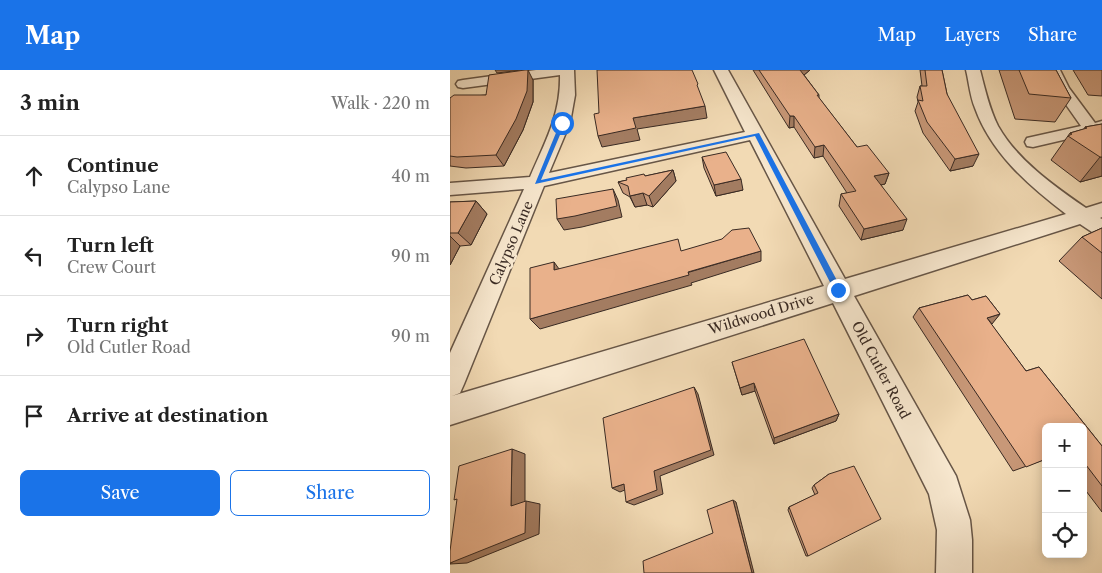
<!DOCTYPE html>
<html lang="en">
<head>
<meta charset="utf-8">
<style>
  :root { --surface:#fff; --page:#f2f2f2; --text:#222; --muted:#767676; --line:#e0e0e0; --accent:#1a73e8 }
  body { margin:0; font-family:"Libre Caslon Text",serif; background:var(--page); color:var(--text) }
  .controls { position:absolute; right:15px; bottom:15px; display:grid; overflow:hidden; border-radius:8px; box-shadow:0 2px 12px #0003 }
  .controls button { width:45px; height:45px; display:grid; place-items:center; padding:0; border:0; border-bottom:1px solid var(--line); background:var(--surface); color:var(--text); font:25px sans-serif }
  .stop { position:absolute; width:15px; height:15px; margin:-11px; border:4px solid #1a73e8; border-radius:50%; background:#fff }
  .stop.end { background:#1a73e8; border-color:#fff; box-shadow:0 1px 5px #0008 }
  .list { margin:0; padding:0; list-style:none }
  h2 { display:flex; justify-content:space-between; align-items:center; height:65px; margin:0; padding:0 20px; font-size:21px }
  h2 small { font-size:16px; font-weight:400; color:var(--muted) }
  .list li { display:grid; grid-template-columns:32px 1fr auto; gap:15px; align-items:center; box-sizing:border-box; height:80px; padding:0 20px; border-top:1px solid var(--line) }
  .list b { display:block; font-size:19px; white-space:nowrap }
  .list p { margin:0; font-size:16px; white-space:nowrap; color:var(--muted) }
  .list em { font-size:16px; font-style:normal; color:var(--muted) }
  .actions { display:flex; gap:10px; padding:15px 20px }
  .actions a { flex:1; padding:11px 0; border:1px solid var(--accent); border-radius:8px; text-align:center; font-size:18px; color:var(--accent) }
  .actions .main { background:var(--accent); color:#fff }
  .icon { flex:none; width:28px; height:28px; fill:none; stroke:currentColor; stroke-width:2; stroke-linecap:round; stroke-linejoin:round }
  .map { position:relative; flex:none; width:652px; height:503px; overflow:hidden }
  header { display:flex; align-items:center; gap:30px; box-sizing:border-box; height:70px; padding:0 25px; background:var(--accent); color:#fff }
  header strong { font-size:24px }
  nav { display:flex; gap:28px; margin-inline-start:auto; font-size:18px }
  main { display:flex }
  aside { flex:1; background:var(--surface) }
  .map>svg:first-child { display:block }
  .lines { fill:none; stroke-linecap:round; stroke-linejoin:round }
  .minor-casing { stroke:#675647; stroke-width:3 }
  .minor { fill:#f7e7ce; fill-rule:evenodd }
  .wall { fill:#c89878; stroke:#392a23 }
  .shaded-wall { fill:#a37c61; stroke:#392a23 }
  .building { fill:#e9b18b; stroke:#392a23 }
  .route { fill:#1a73e8 }
  .labels { text-anchor:middle; dominant-baseline:central; stroke-width:5; stroke-linejoin:round; paint-order:stroke }
  .street-label { font-size:14px; fill:#392a23; stroke:#f7e7ce }
</style>
</head>
<body>
<header>
<strong>Map</strong>
<nav><a>Map</a><a>Layers</a><a>Share</a></nav>
</header>
<main>
<aside>
<h2>3 min<small>Walk · 220 m</small></h2>
<ul class="list">
<li><svg class="icon" aria-label="ahead" viewBox="0 0 24 24"><path d="M12 20V5M6 11l6-6 6 6"/></svg><div><b>Continue</b><p>Calypso Lane</p></div><em>40 m</em></li>
<li><svg class="icon" aria-label="left" viewBox="0 0 24 24"><path d="M17 20v-9H6M10 6l-5 5 5 5"/></svg><div><b>Turn left</b><p>Crew Court</p></div><em>90 m</em></li>
<li><svg class="icon" aria-label="right" viewBox="0 0 24 24"><path d="M7 20v-9h11M14 6l5 5-5 5"/></svg><div><b>Turn right</b><p>Old Cutler Road</p></div><em>90 m</em></li>
<li><svg class="icon" aria-label="arrive" viewBox="0 0 24 24"><path d="M6 21V4h12l-3 4 3 4H6"/></svg><div><b>Arrive at destination</b></div></li>
</ul>
<div class="actions"><a class="main">Save</a><a>Share</a></div>
</aside>
<div class="map">
<svg width="652" height="503" viewBox="0 0 652 503">
  <rect width="100%" height="100%" fill="#f2dab4"/>
  <filter id="stains"><feTurbulence type="fractalNoise" baseFrequency=".004" numOctaves="4"/><feColorMatrix values="0 0 0 0 .2 0 0 0 0 .09 0 0 0 0 .02 0 0 0 .5 -.17"/></filter>
  <radialGradient id="worn" r=".72"><stop offset=".6" stop-color="#630" stop-opacity="0"/><stop offset="1" stop-color="#630" stop-opacity=".3"/></radialGradient>
  <g class="lines">
    <defs>
      <g id="minor">
        <path d="M86 0H124L125 25 120 53 99 103 295 62 264 0H278L395 209 616 144C579 116 541 83 525 38 520 26 519 12 516 0H530C535 19 539 38 548 56 567 90 604 116 636 138L652 133V147L650 148 652 149V166L645 164 630 154 404 226 506 406 520 450 522 470V503H486L487 460 479 424 383 233 0 355V283L74 119 0 125V113L80 107C95 72 111 44 110 5L13 18 8 17 6 14 8 11 13 10ZM300 70 374 216 2 326 10 323 14 314 94 116Z"/>
        <path d="M596 0H610L619 18 645 53 652 51V61L583 77 577 76 575 72 577 68 631 56 605 19Z"/>
      </g>
    </defs>
    <!-- minor casing -->
    <use href="#minor" class="minor-casing"/>
    <!-- minor -->
    <use href="#minor" class="minor"/>
  </g>
  <!-- wall -->
  <g class="wall">
    <path d="M303 0H360L354 5 369 25V28L407 77 439 103 435 114 431 115 453 160 411 170 389 136 391 124 397 123 373 86 364 88 344 57 339 58Z"/>
    <path d="M470 0H492L497 24 523 96 500 101 473 63 465 41 468 32 467 27 470 16H472Z"/>
    <path d="M549 0H606L621 28 605 52 565 49Z"/>
    <path d="M623 0H652V26L638 25Z"/>
    <path d="M83 10V32L73 60 54 96 16 98 0 96V28L36 25Z"/>
    <path d="M652 54V106L630 112 601 90 620 63 634 59 635 57Z"/>
    <path d="M252 87 293 120 266 126 254 98Z"/>
    <path d="M223 100 226 111 203 137 197 135 185 137 180 127 173 123 168 112Z"/>
    <path d="M26 131 37 144 21 175 10 176 0 195V132Z"/>
    <path d="M652 158V229L609 191 632 167Z"/>
    <path d="M518 225 522 230 536 226 550 244 541 254 576 301 589 297 652 376V442L633 417V357H596V389L563 401 463 247 469 238Z"/>
    <path d="M282 292 389 344 386 351 324 374 305 321 292 325Z"/>
    <path d="M379 404 358 486H356L338 440 339 437 365 425 362 418 364 415Z"/>
  </g>
  <!-- shaded-wall -->
  <g class="shaded-wall">
    <path d="M45 0H72L47 3Z"/>
    <path d="M78 0 83 10V32L73 60 54 96 46 85Z"/>
    <path d="M349 0H360L348 10Z"/>
    <path d="M255 36 257 48 187 59 190 70 152 77 148 66 183 48Z"/>
    <path d="M340 46H344V57L339 58Z"/>
    <path d="M374 75 373 86 364 88 365 77Z"/>
    <path d="M529 84 523 96 500 101 505 89Z"/>
    <path d="M650 87H652V106L630 112Z"/>
    <path d="M223 100 226 111 203 137 199 126Z"/>
    <path d="M439 103 435 114 421 117 424 106Z"/>
    <path d="M291 109 293 120 266 126 264 115Z"/>
    <path d="M163 119 168 130 172 147 132 157 114 160 107 149Z"/>
    <path d="M193 123 197 135 185 137 180 126Z"/>
    <path d="M26 131 37 144 21 175 8 163Z"/>
    <path d="M457 149 453 160 411 170 414 159Z"/>
    <path d="M0 166 10 176 0 195Z"/>
    <path d="M311 181V191L241 213 242 215 90 259 80 249Z"/>
    <path d="M104 192 112 203 104 200Z"/>
    <path d="M550 244 542 254 537 248Z"/>
    <path d="M304 313 305 321 292 325 290 318Z"/>
    <path d="M244 317 248 324 264 385 210 406 213 424 184 435 176 432 204 401Z"/>
    <path d="M389 344 386 351 324 374V368Z"/>
    <path d="M62 379 75 384V439L61 436Z"/>
    <path d="M174 414 182 417 170 422 162 418Z"/>
    <path d="M283 430 286 432 304 503H302Z"/>
    <path d="M76 431 90 434 89 464 17 493 0 494Z"/>
  </g>
  <!-- building -->
  <g class="building">
    <path d="M75 0H78L77 21 66 49 46 85 7 87 0 86V28L4 25H36L39 5Z"/>
    <path d="M147 0H242L248 14 247 15 255 36 183 48 186 58 148 66 144 44 149 43Z"/>
    <path d="M309 0H350L369 25H367L407 77 417 75 439 103 424 106 457 149 414 159 391 124 406 121 374 75 365 77 344 46H340Z"/>
    <path d="M475 0H492L497 24 529 84 505 89 477 52 468 30 473 31 470 16H477Z"/>
    <path d="M569 0H606L621 28 579 24Z"/>
    <path d="M652 54V87H650L618 66 622 64 620 63 637 58 635 57Z"/>
    <path d="M276 82 291 109 264 115 252 87Z"/>
    <path d="M223 100 199 126 193 123 180 126 178 116 168 112 177 110 176 108 194 104 195 106Z"/>
    <path d="M163 119 167 136 125 146 107 149 106 129Z"/>
    <path d="M26 131 8 163H0V132Z"/>
    <path d="M299 158 311 181 238 202 239 205 80 249V198L104 192V200L228 169 231 181 272 169 282 160Z"/>
    <path d="M652 158V183L632 167Z"/>
    <path d="M518 225 522 230 536 226 550 244 537 248 576 301 589 297 652 376V416L633 391V357H596V389L576 397 469 238Z"/>
    <path d="M354 269 389 344 324 368 304 313 290 318 282 292Z"/>
    <path d="M244 317 261 380 204 401 207 420 176 432 174 414 162 418 153 348Z"/>
    <path d="M62 379 61 436 76 431 75 463 0 493V481L7 429 4 430 9 396Z"/>
    <path d="M404 396 431 449 358 486 339 437 368 423 364 415 379 404Z"/>
    <path d="M283 430 302 503H194L193 491 263 463 257 440Z"/>
  </g>
  <!-- route -->
  <path class="route" d="M112 51 115 53 91 110 309 63 392 220 391 222H385L305 66 85 114 110 53Z"/>
  <g class="labels">
    <!-- street labels -->
    <g class="street-label">
      <text transform="translate(61 173) rotate(-67)">Calypso Lane</text>
      <text transform="translate(311 244) rotate(-17)">Wildwood Drive</text>
      <text transform="translate(431 300) rotate(62)">Old Cutler Road</text>
    </g>
  </g>
  <rect width="100%" height="100%" filter="url(#stains)"/>
  <rect width="100%" height="100%" fill="url(#worn)"/>
</svg>
<div class="controls">
<button>+</button>
<button>−</button>
<button><svg class="icon" aria-label="locate" viewBox="0 0 24 24"><circle cx="12" cy="12" r="6"/><path d="M12 2v4M12 18v4M2 12h4M18 12h4"/></svg></button>
</div>
<div class="stop" style="left:112px;top:53px"></div>
<div class="stop end" style="left:388px;top:220px"></div>
</div>
</main>
</body>
</html>
